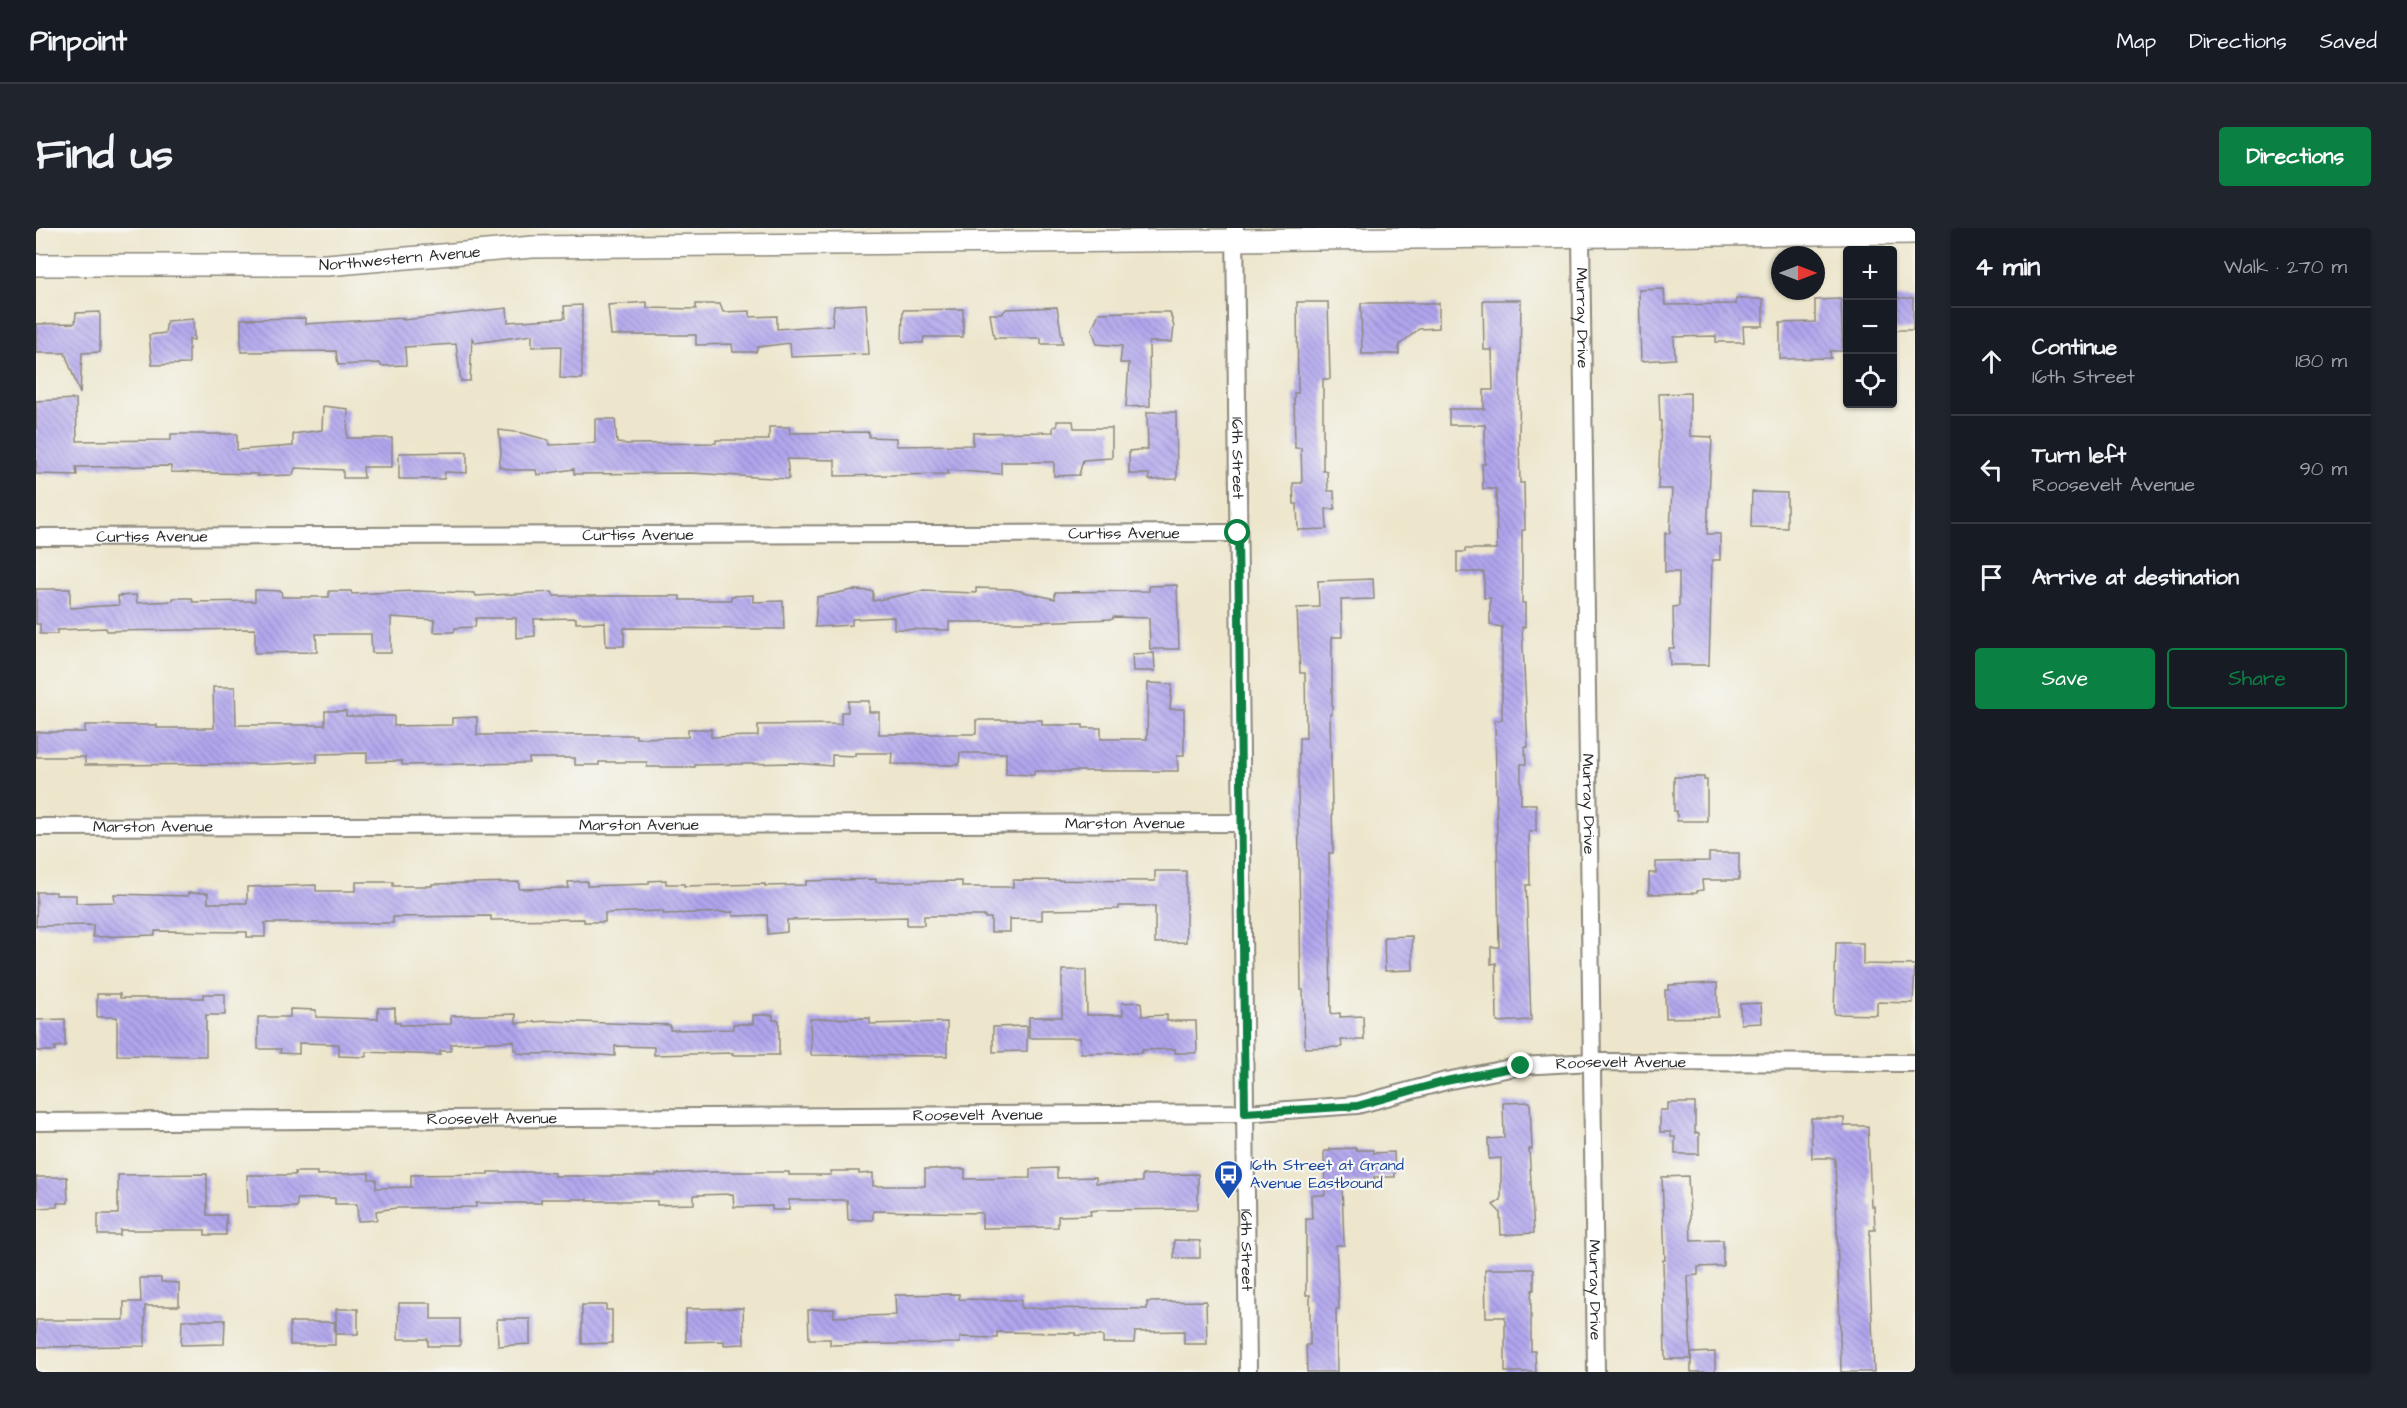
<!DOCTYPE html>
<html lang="en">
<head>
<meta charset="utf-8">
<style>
  :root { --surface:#171b24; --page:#20242c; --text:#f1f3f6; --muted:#9ea1a6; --line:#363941; --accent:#0b8043 }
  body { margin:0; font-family:"Architects Daughter",sans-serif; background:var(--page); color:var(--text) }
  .controls { position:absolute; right:18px; top:18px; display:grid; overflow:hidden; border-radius:6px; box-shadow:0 2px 4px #0004 }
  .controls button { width:54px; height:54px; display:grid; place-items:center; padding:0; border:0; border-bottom:2px solid var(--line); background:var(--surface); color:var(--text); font:30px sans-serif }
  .compass { position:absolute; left:1735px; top:18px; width:54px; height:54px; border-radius:50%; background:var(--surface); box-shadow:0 2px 4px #0004; rotate:90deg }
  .stop { position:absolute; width:18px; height:18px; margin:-14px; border:4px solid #0b8043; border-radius:50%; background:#fff }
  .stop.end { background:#0b8043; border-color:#fff; box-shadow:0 2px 6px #0008 }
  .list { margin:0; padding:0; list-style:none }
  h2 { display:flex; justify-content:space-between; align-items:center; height:78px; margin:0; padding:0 24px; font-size:26px }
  h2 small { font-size:20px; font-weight:400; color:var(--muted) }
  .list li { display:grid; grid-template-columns:39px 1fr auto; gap:18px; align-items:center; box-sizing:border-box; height:108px; padding:0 24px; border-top:2px solid var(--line) }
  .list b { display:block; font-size:22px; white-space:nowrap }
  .list p { margin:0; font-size:20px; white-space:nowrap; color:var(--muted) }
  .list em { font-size:20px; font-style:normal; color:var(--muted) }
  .actions { display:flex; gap:12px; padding:18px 24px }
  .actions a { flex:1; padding:14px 0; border:2px solid var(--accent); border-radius:6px; text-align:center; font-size:21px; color:var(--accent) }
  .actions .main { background:var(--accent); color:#fff }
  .icon { flex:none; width:33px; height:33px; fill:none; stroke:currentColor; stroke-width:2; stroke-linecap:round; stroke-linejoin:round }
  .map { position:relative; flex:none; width:1879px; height:1144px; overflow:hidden; border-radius:6px }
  header { display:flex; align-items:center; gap:36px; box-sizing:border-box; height:84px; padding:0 30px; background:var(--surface); border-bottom:2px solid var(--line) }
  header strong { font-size:28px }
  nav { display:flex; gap:33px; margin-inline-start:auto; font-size:21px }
  .intro { display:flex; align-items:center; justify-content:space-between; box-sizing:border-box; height:144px; padding:0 36px }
  h1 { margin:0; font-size:42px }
  .button { padding:15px 27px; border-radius:6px; background:var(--accent); color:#fff; font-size:21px; font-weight:700 }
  main { display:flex; gap:36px; padding:0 36px }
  aside { flex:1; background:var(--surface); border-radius:6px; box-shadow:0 2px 4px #0004 }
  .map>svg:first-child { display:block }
  .building { fill:url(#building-back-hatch) }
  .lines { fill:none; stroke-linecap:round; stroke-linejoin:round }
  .minor-casing { stroke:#8c887c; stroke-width:20 }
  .tertiary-casing { stroke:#8c887c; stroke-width:24 }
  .minor { stroke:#fff; stroke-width:16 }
  .tertiary { stroke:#fff; stroke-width:21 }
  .route { stroke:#0b8043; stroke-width:8 }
  .labels { text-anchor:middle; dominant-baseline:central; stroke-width:4.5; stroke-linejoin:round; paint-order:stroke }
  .street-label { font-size:16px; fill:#2b2b2b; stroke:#f6f6f2 }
  .transit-label { font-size:16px; fill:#164399; stroke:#f6f6f2; text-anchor:start }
</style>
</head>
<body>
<header>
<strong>Pinpoint</strong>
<nav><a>Map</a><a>Directions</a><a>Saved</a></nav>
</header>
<div class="intro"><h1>Find us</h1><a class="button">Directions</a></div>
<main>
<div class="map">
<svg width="1879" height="1144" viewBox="0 0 1879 1144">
  <defs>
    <pattern id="building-back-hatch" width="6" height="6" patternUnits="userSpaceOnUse" patternTransform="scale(1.5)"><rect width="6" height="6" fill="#b1a5ee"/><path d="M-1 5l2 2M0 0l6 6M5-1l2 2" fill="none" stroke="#9087c1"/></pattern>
  </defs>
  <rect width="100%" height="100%" fill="#f6f6f2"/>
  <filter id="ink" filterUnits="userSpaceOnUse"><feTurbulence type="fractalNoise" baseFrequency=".0167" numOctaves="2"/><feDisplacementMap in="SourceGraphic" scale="12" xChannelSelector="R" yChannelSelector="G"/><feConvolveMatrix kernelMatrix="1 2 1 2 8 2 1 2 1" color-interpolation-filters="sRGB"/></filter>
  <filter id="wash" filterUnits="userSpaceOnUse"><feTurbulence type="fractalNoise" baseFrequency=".008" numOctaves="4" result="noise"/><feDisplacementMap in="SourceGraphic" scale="24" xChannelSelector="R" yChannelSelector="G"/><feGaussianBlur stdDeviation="1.35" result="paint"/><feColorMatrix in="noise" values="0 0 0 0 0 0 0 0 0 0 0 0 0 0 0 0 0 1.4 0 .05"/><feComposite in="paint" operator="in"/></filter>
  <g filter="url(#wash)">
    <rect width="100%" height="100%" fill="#ede6cc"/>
    <g id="blocks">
      <!-- building -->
      <g class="building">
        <path d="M1628 61 1629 77 1700 76V71H1727V98H1707L1708 114H1680V108L1638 109 1639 131 1605 133 1603 62Z"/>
        <rect x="1857" y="70" width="20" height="32"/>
        <path d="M1805 71 1807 123H1794L1795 130 1744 131V95L1779 94V72Z"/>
        <path d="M1447 72H1485L1483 210 1484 255H1488L1489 302H1486V375H1489V399H1486L1492 519H1489L1490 536H1485V576H1500V603L1493 604 1494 657H1490L1495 792 1461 794 1460 735 1455 736V719H1463L1459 492H1466V399L1454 397V370H1448V344H1421V324H1429V321H1461L1460 261H1447L1446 236H1449V197H1413V181H1448V162H1457L1456 122H1448Z"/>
        <path d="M611 74V80L660 81V76H684L687 84 714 83V89L741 88V101L796 97 798 78 830 76 833 126 755 129 754 115 722 119 720 124H697L696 116 660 117V107H575L572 77Z"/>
        <path d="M1261 74H1292L1294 151H1287V243H1291L1292 263H1298L1299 281H1290L1291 301 1262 302 1261 276H1258L1257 255H1266L1265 220H1259L1258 165H1262Z"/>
        <path d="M1325 75H1403V100L1383 101 1363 117V126H1326Z"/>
        <path d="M546 77V151L524 150 525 118 496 119V107L439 115 436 110 434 153H425L420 116 369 119 370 137 345 138 344 135 302 137 300 123 205 124V91L269 90V96L368 90V92L471 80 472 94 529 90 528 78Z"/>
        <path d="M1021 79 1027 116H1005V110H958L954 86H966L970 81Z"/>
        <path d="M927 81V109H888L887 115 866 114 867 82Z"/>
        <path d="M64 84V124L46 125 44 166 29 125H0V96L39 95 40 85Z"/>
        <path d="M1091 84H1134L1138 99 1136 114H1113L1114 178 1090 179 1093 135H1084L1086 118 1061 116 1056 101 1063 85Z"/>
        <path d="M157 91 158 112 153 111V136L116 137 113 107 129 105 131 93Z"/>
        <path d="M1654 165V208L1676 209 1671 306H1684V332H1676L1673 437H1634L1633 420H1638L1637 379 1643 378V344H1629V305H1634L1636 261H1622L1625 193H1624L1623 166Z"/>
        <path d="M40 171 41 213 135 212V206H201V222L257 218V206L286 202 287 178 312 181 311 210H356V239H327L328 250H307V242L259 240 257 247 221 248 222 246 135 244V238L40 239 41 247 0 246V173Z"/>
        <path d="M1111 184H1140L1141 251 1113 252V246H1093V223L1112 221Z"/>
        <path d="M559 191H579L581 215 592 216 680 215V212H733V199H753L754 205 833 204V209L860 210V218L937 217V205L1017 204V199L1021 198V193H1037L1038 200H1076V230L1047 232 1043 247 1018 248V234H965V246L912 242V246L799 248V232L751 231 753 251 656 245 538 246V241L501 247 500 242H475L463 239 465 225 463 202 486 205 512 212 513 217 559 215Z"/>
        <path d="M431 224V245L409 244 408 251H363V225Z"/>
        <path d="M1716 264 1751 265V300L1715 299Z"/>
        <path d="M1337 351 1338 371 1305 372 1306 409H1296V486H1294L1297 625H1293L1295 786 1304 785V789L1327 788 1328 812H1305L1306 819 1269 820 1267 762H1265L1262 566 1263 510H1270L1269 445H1264L1261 380 1283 379 1282 353Z"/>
        <path d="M1141 357 1143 421H1114L1113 390 1077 389V391L996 394H913V402L858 401V389L816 391V397L779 399 781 369 817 362 837 363V373L885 363 940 365V360L975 361 1019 371V364L1113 363V358Z"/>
        <path d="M0 361H34V380L83 377 82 368 100 367 101 375 137 373V370H156L157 374 219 373V362L245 363 246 369H293V363H315L316 366 378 363 439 365 440 368 516 364 518 368H644V372H695V368L717 367V374L747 373 748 401 588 400V418H570L569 394 540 395V390L498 391 499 408 480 410V390H440L439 399 419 400 418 404H398L399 392 355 389V425H336L335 406H280L281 424 219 425V401L71 403 70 400 21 402V406H4V396H0Z"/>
        <path d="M1118 425 1119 443H1097L1096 426Z"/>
        <path d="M1112 455 1136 456 1134 481H1148V527H1141L1142 543H998V547L970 546V525H924L923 537 855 536 856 525H819V528L796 527V538L759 535 659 537V539H611V534H563V537H539V530H493V535L366 537V533L331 534V525L281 526V534L238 536 49 537V529H0V504H49V497H121V500H178L177 459H199L200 497H289V483H310V488H358V498L416 497V490L441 489V507H600V510L652 509V501H675V509L722 508V497L805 496V484H812V473H833V484H843V506H940V492H1006V497H1047V500H1065V511H1111Z"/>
        <path d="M1638 549H1668V552H1671V593H1641V583H1638Z"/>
        <path d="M1673 625H1703V652H1666L1667 662 1661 663V665L1613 666V645H1620V634L1673 633Z"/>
        <path d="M1119 643H1150V714L1119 715V678H1083V681L1006 682V692L974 691V704H955V690H949V688H888V697H871V689L751 692V704L732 706 731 687 697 688V684L627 686V683L569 685V694H548V691L455 692V688L357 689V695H229V709H211V704L119 703V707L57 709V697L0 698 1 664H20V667H40V675L79 674 78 666 152 668V665H172V675H211V659L280 657V663H320V654H357V658H396V656L483 654V661L533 660 532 654 551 653V658L613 656V653L630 652V656H648V658L729 656V658L770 657V653L840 651V654L926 653V659H977V652L1119 653Z"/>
        <path d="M1376 708 1377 742 1349 743 1348 709Z"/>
        <path d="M1800 715H1827V736L1879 737 1877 775 1841 774V787L1798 786Z"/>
        <path d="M1026 742H1050L1051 787H1087L1086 775 1105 774 1106 788 1131 787V793H1160L1161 825H1139V821L1106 822V825H1045L1044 810H993V789H1026Z"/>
        <path d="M1681 755 1682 789 1630 790 1629 762H1633V757Z"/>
        <path d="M61 766H84V770H167V766H189V787H170V828L81 827V789H61Z"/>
        <path d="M1725 775 1726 795 1705 796 1704 776Z"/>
        <path d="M342 780H359V795H364V797L415 796V788L480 786V795L512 793 634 797V802L697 801V796H717V787H737V792H743V827H696L697 825 618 827V819L579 818V828L535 825 493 826 481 825V822H478V813L415 816V823H404V827L330 824V829L303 828V816L263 815V826L244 825 245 821H222V789H254V781L280 782V789L342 791Z"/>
        <path d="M834 790V796L911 794V828L775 827 774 791Z"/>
        <path d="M29 791V818L19 819V823H1L0 792Z"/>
        <path d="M991 798V823L957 824V799Z"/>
        <path d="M1494 874 1496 921H1493L1498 1005 1465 1007 1464 984 1457 977 1465 972V930L1453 931 1452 911 1468 910 1467 875Z"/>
        <path d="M1632 875H1659V905H1663V926H1639V909H1635V904H1624V882H1632Z"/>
        <path d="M1775 890H1808V898H1832L1835 978H1838L1839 1002H1834L1833 1022 1838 1144H1805L1799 930H1776Z"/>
        <path d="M1320 920V922H1337V925L1358 924 1359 949H1338V955L1306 956 1308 1017H1300L1303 1081H1300L1301 1144H1271L1270 1117H1274V1067H1270V991H1276L1275 967H1289L1288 923H1294V921Z"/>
        <path d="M1021 940V950L1060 949V955L1106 954V947L1162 946V981L1062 982 1054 983 1055 987 1022 988V999L946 1000V985L837 983V992H812L811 972H753V982H736V978L698 979 697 966 658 967V976L621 977V973H551V971H505V975H440V979L360 980 340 983 341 992 322 993 321 976H299V970L261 971V979H212L211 947H259V944H281V947L333 945V951H340V960L375 959V947L452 946V944H506L519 945V948H620V946L673 944H753V947H795V943H823V946L837 945V958H889V941H929V951L994 950V941Z"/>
        <path d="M171 946V987H190V1007H169V1002H84V1007H62V986H82V947Z"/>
        <path d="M1652 948 1655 1013 1687 1012V1038L1662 1039V1047L1652 1048 1655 1131H1629L1627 1032H1629L1626 949Z"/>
        <path d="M0 949H31L32 975H21V979L1 980Z"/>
        <path d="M1138 1012 1164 1013V1030H1138Z"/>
        <path d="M1449 1041H1498V1062H1496L1495 1069V1123H1499L1500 1144H1469V1089H1450Z"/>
        <path d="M104 1050H125V1054L143 1055V1078H109V1118L0 1119V1092H88V1074H105Z"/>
        <path d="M923 1066V1071L985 1072V1080L1111 1081V1074L1170 1073 1171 1116H1148V1103L1099 1104 1098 1115H1067V1108L1039 1107 1040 1105 961 1104V1110L924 1109V1115L794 1117V1111H773L772 1082 798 1081V1089L860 1087 859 1067Z"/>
        <path d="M363 1075H395V1091H424V1118H392V1111H362Z"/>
        <path d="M546 1077H570V1082H576V1115L546 1116Z"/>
        <path d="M707 1080 708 1116 688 1117V1113L650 1114V1081Z"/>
        <rect x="300" y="1081" width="22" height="25"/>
        <path d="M461 1091H494V1116L462 1118Z"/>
        <path d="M146 1092H189L188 1116 145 1117Z"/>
        <rect x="254" y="1094" width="45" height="23"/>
        <path d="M1679 1124V1144H1655V1125Z"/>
      </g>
    </g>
  </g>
  <g filter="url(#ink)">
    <use href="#blocks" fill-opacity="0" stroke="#8c887c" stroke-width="1.5"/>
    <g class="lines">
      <defs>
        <g id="minor">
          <path id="s1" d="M1199 0 1212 1144"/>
          <path id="s2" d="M1545 9 1560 1144"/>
          <path id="s3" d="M0 309 1202 305"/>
          <path id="s4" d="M0 599 1206 595"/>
          <path id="s5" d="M0 894 1209 885 1321 877 1410 853 1485 838 1556 834 1879 835"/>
        </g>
        <g id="tertiary">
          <path id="s6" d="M0 37H291L496 19 1879 5"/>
        </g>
      </defs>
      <!-- minor casing -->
      <use href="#minor" class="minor-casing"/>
      <!-- tertiary casing -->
      <use href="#tertiary" class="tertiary-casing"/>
      <!-- minor -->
      <use href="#minor" class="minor"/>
      <!-- tertiary -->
      <use href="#tertiary" class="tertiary"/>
    </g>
  </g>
  <g class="lines" filter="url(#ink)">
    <!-- route -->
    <path class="route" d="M1202 305 1209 885 1321 878 1410 853 1485 838"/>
  </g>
  <!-- icons -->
  <defs>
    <symbol id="bus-pin" viewBox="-11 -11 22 30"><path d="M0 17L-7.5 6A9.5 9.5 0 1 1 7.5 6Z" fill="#1a4fb4" stroke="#f6f6f2"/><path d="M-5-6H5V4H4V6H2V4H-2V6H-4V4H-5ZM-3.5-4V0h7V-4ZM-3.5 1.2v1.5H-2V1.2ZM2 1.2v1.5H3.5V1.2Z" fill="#fff"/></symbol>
  </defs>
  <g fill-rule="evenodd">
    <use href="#bus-pin" x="1176" y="930" width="33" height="45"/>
  </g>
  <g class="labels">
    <!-- street labels -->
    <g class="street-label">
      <text stroke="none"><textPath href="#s6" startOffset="364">Northwestern Avenue</textPath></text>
      <text stroke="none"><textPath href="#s2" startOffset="81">Murray Drive</textPath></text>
      <text stroke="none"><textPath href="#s1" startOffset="230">16th Street</textPath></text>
      <text stroke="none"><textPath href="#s3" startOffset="1088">Curtiss Avenue</textPath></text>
      <text stroke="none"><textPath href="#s3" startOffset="602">Curtiss Avenue</textPath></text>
      <text stroke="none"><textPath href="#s3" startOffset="116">Curtiss Avenue</textPath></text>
      <text stroke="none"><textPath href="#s2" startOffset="567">Murray Drive</textPath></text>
      <text stroke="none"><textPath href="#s4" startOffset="1089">Marston Avenue</textPath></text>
      <text stroke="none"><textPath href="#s4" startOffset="603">Marston Avenue</textPath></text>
      <text stroke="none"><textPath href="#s4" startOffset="117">Marston Avenue</textPath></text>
      <text stroke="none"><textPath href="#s5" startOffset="1590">Roosevelt Avenue</textPath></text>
      <text stroke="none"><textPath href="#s5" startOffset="942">Roosevelt Avenue</textPath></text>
      <text stroke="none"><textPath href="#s5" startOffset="456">Roosevelt Avenue</textPath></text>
      <text stroke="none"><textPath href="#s1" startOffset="1022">16th Street</textPath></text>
      <text stroke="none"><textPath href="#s2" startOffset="1053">Murray Drive</textPath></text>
    </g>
    <!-- transit labels -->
    <g class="transit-label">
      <text x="1214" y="937">16th Street at Grand<tspan x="1214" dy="18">Avenue Eastbound</tspan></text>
    </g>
  </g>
</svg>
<div class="controls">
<button>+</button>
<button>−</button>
<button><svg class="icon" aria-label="locate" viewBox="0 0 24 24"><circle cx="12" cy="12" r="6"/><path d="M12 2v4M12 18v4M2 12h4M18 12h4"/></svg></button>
</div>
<svg class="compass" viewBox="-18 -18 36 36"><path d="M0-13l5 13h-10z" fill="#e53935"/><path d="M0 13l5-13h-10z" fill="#9ea1a6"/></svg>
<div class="stop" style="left:1202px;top:305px"></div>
<div class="stop end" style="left:1485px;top:838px"></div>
</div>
<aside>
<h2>4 min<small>Walk · 270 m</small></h2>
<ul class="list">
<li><svg class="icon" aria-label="ahead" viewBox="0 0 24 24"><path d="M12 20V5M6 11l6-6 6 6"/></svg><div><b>Continue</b><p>16th Street</p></div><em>180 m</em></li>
<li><svg class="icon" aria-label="left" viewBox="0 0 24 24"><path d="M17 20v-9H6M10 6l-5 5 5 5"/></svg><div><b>Turn left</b><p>Roosevelt Avenue</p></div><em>90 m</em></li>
<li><svg class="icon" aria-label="arrive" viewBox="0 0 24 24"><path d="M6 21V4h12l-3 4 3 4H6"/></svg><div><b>Arrive at destination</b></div></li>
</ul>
<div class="actions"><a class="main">Save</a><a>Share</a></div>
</aside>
</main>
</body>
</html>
